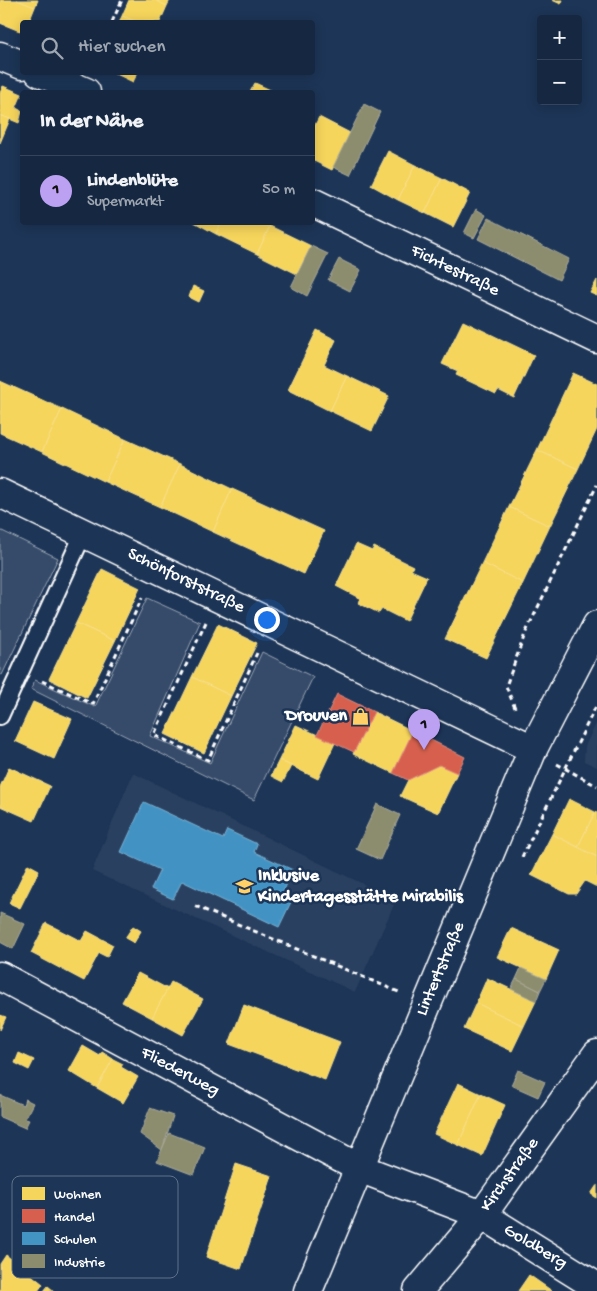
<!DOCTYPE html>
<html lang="de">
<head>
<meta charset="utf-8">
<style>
  :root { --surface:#162841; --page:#23344c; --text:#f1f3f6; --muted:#9ea6b1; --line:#35445a; --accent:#bca0f2 }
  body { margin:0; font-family:"Gochi Hand",sans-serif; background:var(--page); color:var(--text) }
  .controls { position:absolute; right:15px; top:15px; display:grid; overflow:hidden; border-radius:5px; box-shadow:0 2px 12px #0003 }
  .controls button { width:45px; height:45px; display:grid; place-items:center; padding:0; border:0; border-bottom:1px solid var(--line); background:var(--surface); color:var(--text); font:25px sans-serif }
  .you { position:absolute; left:266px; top:619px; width:18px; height:18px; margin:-12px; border:4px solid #fff; border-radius:50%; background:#1a73e8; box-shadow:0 0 0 8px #1a73e833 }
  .badge { display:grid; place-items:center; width:32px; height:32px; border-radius:50%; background:var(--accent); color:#111; font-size:16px; font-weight:700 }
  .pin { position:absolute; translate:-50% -41px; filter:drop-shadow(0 1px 2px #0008) }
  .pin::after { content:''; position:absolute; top:26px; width:18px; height:15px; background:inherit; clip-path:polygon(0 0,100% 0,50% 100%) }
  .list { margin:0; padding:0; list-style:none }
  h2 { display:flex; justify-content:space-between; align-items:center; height:65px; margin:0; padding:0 20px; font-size:21px }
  h2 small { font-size:16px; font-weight:400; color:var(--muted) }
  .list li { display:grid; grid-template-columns:32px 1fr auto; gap:15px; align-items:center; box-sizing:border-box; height:70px; padding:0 20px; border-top:1px solid var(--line) }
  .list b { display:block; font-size:19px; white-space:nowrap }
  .list p { margin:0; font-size:16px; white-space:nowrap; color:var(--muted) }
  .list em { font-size:16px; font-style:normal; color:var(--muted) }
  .icon { flex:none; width:28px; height:28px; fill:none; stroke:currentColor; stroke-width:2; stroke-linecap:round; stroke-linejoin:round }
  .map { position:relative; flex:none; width:597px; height:1291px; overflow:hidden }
  .search { position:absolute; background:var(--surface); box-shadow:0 2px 12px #0003; left:20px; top:20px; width:295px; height:55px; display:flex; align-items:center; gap:12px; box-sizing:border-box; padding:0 18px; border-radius:5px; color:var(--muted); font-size:19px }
  .panel { position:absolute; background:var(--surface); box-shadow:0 2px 12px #0003; left:20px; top:90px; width:295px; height:135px; border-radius:5px }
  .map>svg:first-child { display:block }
  .built { fill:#2a4161 }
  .green { fill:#364b69; stroke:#9aa5b4 }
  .homes { fill:#f6d55c; stroke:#f9e28d }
  .shops { fill:#d6604d; stroke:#e29082 }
  .schools { fill:#4393c3; stroke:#7bb3d5 }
  .industry { fill:#8c8c6e; stroke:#aeae9a }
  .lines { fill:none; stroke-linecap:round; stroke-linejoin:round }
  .service-casing { stroke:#fff; stroke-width:20 }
  .minor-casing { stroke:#fff; stroke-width:31 }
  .secondary-casing { stroke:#fff; stroke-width:31 }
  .path { stroke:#fff; stroke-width:3; stroke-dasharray:5 4; stroke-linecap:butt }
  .service { stroke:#1d3557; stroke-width:16 }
  .minor { stroke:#1d3557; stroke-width:28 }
  .secondary { stroke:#1d3557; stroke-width:28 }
  .labels { text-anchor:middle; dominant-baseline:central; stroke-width:5; stroke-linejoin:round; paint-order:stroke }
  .street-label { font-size:18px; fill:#fff; stroke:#1d3557 }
  .poi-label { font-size:18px; font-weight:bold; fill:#fff; stroke:#1d3557; text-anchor:end }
  .key { fill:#1d3557; stroke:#617289; stroke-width:1 }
  .key-label { font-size:14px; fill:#fff }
</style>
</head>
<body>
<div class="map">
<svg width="597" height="1291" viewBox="0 0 597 1291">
  <rect width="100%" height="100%" fill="#1d3557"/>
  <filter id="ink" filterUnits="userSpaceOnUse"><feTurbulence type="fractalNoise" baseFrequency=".02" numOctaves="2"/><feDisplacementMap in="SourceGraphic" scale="10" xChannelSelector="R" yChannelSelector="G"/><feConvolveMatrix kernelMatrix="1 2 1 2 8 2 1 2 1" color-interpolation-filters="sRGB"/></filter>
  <g filter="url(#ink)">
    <!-- built -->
    <g class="built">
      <path d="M597 722V767L584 761 585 746Z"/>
      <path d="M133 773 396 900 355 992 92 871Z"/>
    </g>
    <!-- green -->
    <g class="green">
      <path d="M0 530 58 558 2 675 0 674Z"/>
      <path d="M147 598 200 622 150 736 210 763 262 652 313 677 254 800 31 689 35 680 95 707Z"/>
    </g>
    <!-- homes -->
    <g class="homes">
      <path d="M0 0H17L35 7 29 22H22V32L0 23Z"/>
      <path d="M17 0H38L35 7Z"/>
      <path d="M129 0H155L167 6 160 22H137L122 16Z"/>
      <path d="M155 0H170L167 6Z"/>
      <path d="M552 0H563L561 4Z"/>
      <path d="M122 16 137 22H119Z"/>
      <path d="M112 72H138L133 82Z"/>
      <path d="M255 83 275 92H250Z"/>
      <path d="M3 86 22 94 16 108 22 111 19 123 0 115V93Z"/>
      <path d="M0 115 10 119 0 143Z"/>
      <path d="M319 117 350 133 332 170 312 160V131Z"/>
      <path d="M388 151 415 165 398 200 371 185Z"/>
      <path d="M415 165 442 178 425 213 398 200Z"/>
      <path d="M442 178 470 193 453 227 425 213Z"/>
      <path d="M194 222H221L216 234Z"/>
      <path d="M221 222H263L270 226 257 254 216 234Z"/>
      <path d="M270 226 311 246 297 274 257 254Z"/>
      <path d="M597 280V296L590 293Z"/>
      <path d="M193 286 204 291 199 302 189 297Z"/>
      <path d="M463 321 534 355 514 398 498 390 496 394 456 375 458 371 442 364Z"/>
      <path d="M317 330 336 340 324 365 347 376 330 411 288 390Z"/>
      <path d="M573 373 597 384V429L578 469 537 450Z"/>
      <path d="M347 376 389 396 372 431 330 411Z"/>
      <path d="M0 381 62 409 42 452 0 433Z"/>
      <path d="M62 409 125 439 105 482 42 452Z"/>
      <path d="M125 439 180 464 160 507 105 482Z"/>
      <path d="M537 450 578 469 550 526 509 507Z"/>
      <path d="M180 464 232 489 213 532 160 507Z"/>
      <path d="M232 489 324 531 304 574 213 532Z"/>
      <path d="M509 507 550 526 523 583 482 563Z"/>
      <path d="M356 544 372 551 374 547 413 566 411 570 427 577 406 621 382 609 379 613 358 603 361 599 336 586Z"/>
      <path d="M482 563 523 583 486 658 445 639Z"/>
      <path d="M102 569 140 588 115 641 76 623Z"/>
      <path d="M76 623 115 641 87 698 49 679Z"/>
      <path d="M218 624 257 643 231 696 192 677Z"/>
      <path d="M192 677 231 696 204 753 165 734Z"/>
      <path d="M33 702 72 719 54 759 15 741Z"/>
      <path d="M374 712 413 731 393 773 353 754Z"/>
      <path d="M296 725 335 743 318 779 279 760Z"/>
      <path d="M279 760 291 766 283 782 271 776Z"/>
      <path d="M439 765 457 773 438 813 400 796 408 780Z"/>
      <path d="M9 767 50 786 34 821 0 806V787Z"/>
      <path d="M569 799 595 812 578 847 552 834Z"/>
      <path d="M595 812 597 813V857L578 847Z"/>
      <path d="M552 834 597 857V887L585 881 576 894H569L531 875Z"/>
      <path d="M28 864 39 870 20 908 9 903Z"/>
      <path d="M46 923 81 941 87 931 113 945 107 957 99 953 84 981 31 953Z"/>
      <path d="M133 926 141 931 134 943 125 938Z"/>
      <path d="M511 928 559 950 546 979 497 957Z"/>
      <path d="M138 973 168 989 152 1018 122 1002Z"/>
      <path d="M487 978 536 1001 524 1026 476 1003Z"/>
      <path d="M171 982 203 999 183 1035 152 1018Z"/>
      <path d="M476 1003 524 1026 512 1051 464 1029Z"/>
      <path d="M244 1005 340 1042 325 1080 229 1044Z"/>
      <path d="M0 1015 6 1017 0 1030Z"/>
      <path d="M83 1046 100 1056 102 1052 113 1059 97 1088 69 1071Z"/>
      <path d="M19 1053 34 1060 29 1070 15 1063Z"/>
      <path d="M113 1059 123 1064 121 1067 138 1077 123 1103 97 1088Z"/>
      <path d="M458 1083 481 1094 458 1145 434 1134Z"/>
      <path d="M481 1094 505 1105 482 1156 458 1145Z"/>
      <path d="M236 1164 272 1176 241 1269 206 1257Z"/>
      <path d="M597 1185V1198L591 1194Z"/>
      <path d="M6 1255 43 1284 38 1291H0V1264Z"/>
      <path d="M529 1275 552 1291H518Z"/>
      <path d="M48 1286 54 1291H44Z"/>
    </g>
    <!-- shops -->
    <g class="shops">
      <path d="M337 694 374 712 354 752 317 735Z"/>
      <path d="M413 731 465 757 457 773 439 765 408 780 393 773Z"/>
    </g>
    <!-- schools -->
    <path class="schools" d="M144 802 223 839 227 830 257 844 254 852 293 870 281 897 291 902 279 927 182 881 173 899 151 889 160 870 121 852Z"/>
    <!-- industry -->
    <g class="industry">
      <path d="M364 104 380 112 350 175 333 167Z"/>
      <path d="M476 209 486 215 474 238 464 233Z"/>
      <path d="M488 218 569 259 559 280 478 239Z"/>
      <path d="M311 246 328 254 307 296 291 287Z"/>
      <path d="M339 259 361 270 350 291 328 280Z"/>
      <path d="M377 804 400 815 380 860 356 849Z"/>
      <path d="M0 913 25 924 13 949 0 942Z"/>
      <path d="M521 968 546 979 540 991 516 979Z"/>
      <path d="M516 979 540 991 536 1001 511 989Z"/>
      <path d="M518 1070 545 1082 538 1097 511 1085Z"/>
      <path d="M0 1095 23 1105 25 1099 33 1103 25 1119 29 1120 25 1128 0 1117Z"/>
      <path d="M150 1108 173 1116 162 1150 140 1134Z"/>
      <path d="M169 1133 205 1147 194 1175 157 1161Z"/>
    </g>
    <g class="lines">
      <defs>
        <path id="service" d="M0 716 84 532"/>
        <g id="minor">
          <path d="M0 56 22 65"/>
          <path d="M39 72 86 92"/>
          <path d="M312 202 597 339"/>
          <path d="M0 493 533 749"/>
          <path d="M0 976 359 1168 482 1215 597 1287"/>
          <path d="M418 1291 482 1215 597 1054"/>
        </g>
        <path id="secondary" d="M308 1291 533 749 597 625"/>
      </defs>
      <!-- service casing -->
      <use href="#service" class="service-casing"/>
      <!-- minor casing -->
      <use href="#minor" class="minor-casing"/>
      <!-- secondary casing -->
      <use href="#secondary" class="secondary-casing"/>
      <!-- path -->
      <g class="path">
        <path d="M112 22 122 0"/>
        <path d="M206 622 154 735 208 760 257 653"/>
        <path d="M42 681 93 704 142 598"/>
        <path d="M515 708 506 686 525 634 597 485"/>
        <path d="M557 764 597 786"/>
        <path d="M522 857 597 704"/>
        <path d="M195 906 401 993"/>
      </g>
      <!-- service -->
      <use href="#service" class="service"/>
      <!-- minor -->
      <use href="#minor" class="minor"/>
      <!-- secondary -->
      <use href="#secondary" class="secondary"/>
    </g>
  </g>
  <!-- icons -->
  <defs>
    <symbol id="shop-bare" viewBox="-9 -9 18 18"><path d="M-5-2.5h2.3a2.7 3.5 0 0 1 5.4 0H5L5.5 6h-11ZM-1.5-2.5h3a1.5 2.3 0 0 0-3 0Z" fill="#ffd166" stroke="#1d3557" stroke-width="2.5" paint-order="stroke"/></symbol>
    <symbol id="school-bare" viewBox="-9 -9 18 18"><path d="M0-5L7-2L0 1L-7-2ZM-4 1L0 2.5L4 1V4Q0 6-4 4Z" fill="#ffd166" stroke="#1d3557" stroke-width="2.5" paint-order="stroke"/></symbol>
  </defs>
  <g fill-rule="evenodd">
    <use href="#shop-bare" x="348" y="704" width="25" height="25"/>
    <use href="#school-bare" x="232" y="874" width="25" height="25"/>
  </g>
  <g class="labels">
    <!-- street labels -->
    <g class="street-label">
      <text transform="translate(455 271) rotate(26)">Fichtestraße</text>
      <text transform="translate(186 581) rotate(26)">Schönforststraße</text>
      <text transform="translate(441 969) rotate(-67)">Lintertstraße</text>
      <text transform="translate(180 1072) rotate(28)">Fliederweg</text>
      <text transform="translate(510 1175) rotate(-54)">Kirchstraße</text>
      <text transform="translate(535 1247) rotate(31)">Goldberg</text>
    </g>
    <!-- poi labels -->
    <g class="poi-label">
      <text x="347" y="716">Drouven</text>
      <text x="258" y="876" text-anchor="start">Inklusive<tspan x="258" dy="21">Kindertagesstätte Mirabilis</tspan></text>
    </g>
  </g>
  <!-- legend -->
  <rect x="12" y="1176" width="166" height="102" rx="8" class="key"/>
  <rect x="22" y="1187" width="23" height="13" fill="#f6d55c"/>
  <rect x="22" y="1209" width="23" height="14" fill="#d6604d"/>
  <rect x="22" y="1232" width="23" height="13" fill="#4393c3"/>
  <rect x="22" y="1254" width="23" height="14" fill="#8c8c6e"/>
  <g class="key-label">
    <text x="54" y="1198">Wohnen</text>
    <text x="54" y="1221">Handel</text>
    <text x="54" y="1243">Schulen</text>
    <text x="54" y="1266">Industrie</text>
  </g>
</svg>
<div class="controls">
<button>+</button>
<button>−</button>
</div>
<div class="you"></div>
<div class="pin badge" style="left:424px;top:750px">1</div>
<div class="search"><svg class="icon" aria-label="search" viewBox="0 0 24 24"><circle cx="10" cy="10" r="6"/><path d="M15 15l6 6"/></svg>Hier suchen</div>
<section class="panel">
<h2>In der Nähe<small></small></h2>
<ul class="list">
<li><span class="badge">1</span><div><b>Lindenblüte</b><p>Supermarkt</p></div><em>50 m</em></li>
</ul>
</section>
</div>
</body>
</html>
